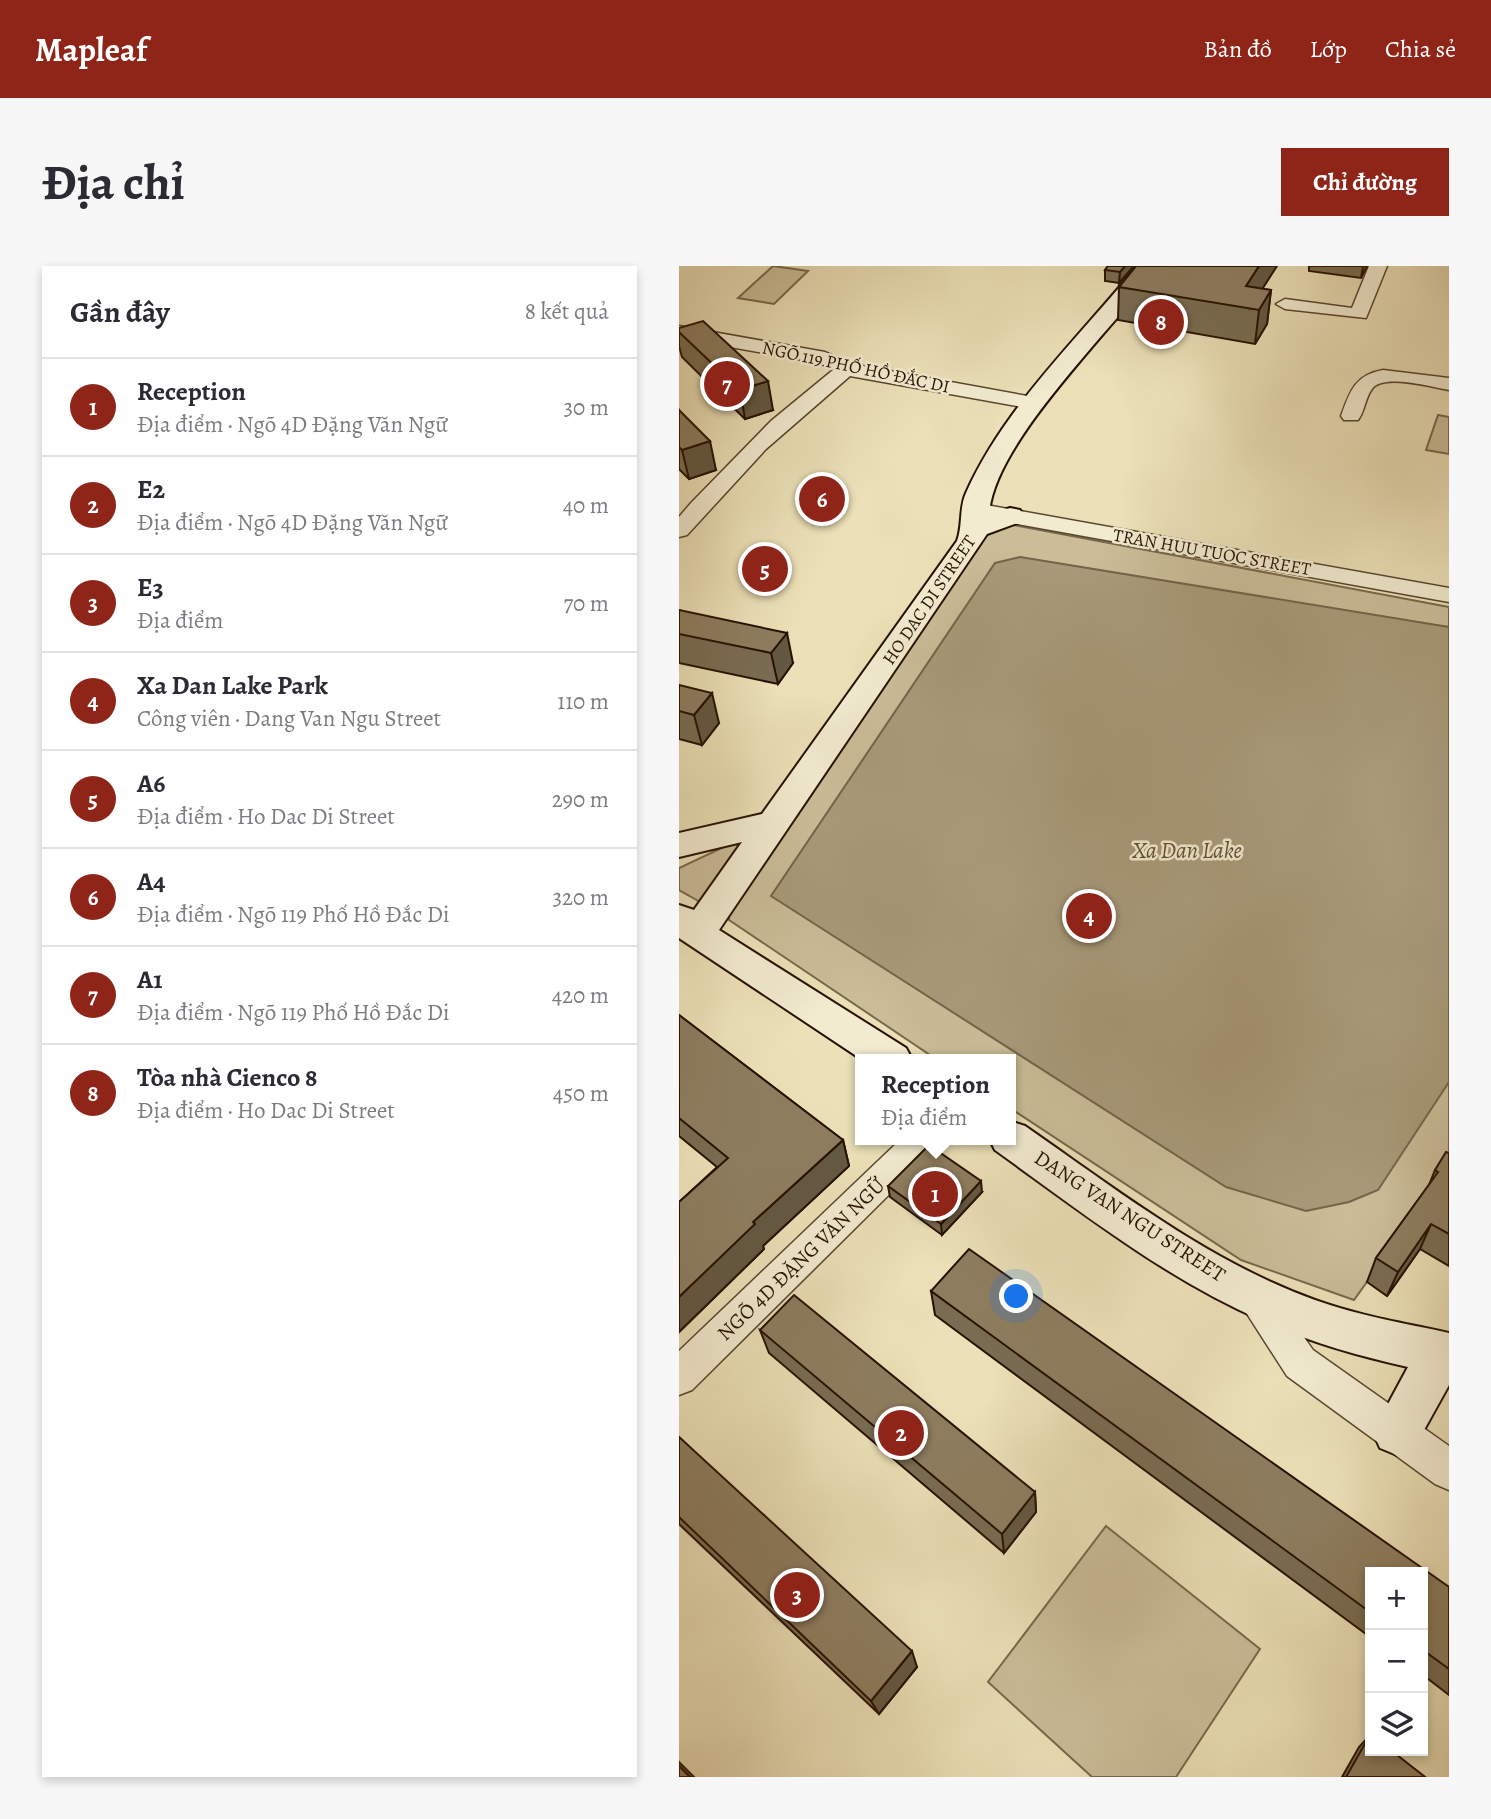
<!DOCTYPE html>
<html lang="vi">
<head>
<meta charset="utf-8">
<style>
  :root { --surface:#fff; --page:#f7f7f7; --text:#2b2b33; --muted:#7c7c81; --line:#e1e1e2; --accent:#8f2418 }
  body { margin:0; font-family:Alegreya,serif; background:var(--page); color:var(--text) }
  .controls { position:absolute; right:21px; bottom:21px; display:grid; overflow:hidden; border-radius:0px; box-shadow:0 4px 10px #0003 }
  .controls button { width:63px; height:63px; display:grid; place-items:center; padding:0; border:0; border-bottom:2px solid var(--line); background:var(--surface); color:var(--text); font:35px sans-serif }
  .you { position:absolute; left:338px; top:1031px; width:24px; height:24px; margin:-18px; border:5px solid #fff; border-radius:50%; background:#1a73e8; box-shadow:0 0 0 10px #1a73e833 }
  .badge { display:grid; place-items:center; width:46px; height:46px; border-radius:50%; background:var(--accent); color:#fff; font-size:23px; font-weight:700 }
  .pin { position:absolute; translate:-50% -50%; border:4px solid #fff; box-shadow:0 2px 7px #0006 }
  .popup { position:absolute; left:176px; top:788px; width:161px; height:91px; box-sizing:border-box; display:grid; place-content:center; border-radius:0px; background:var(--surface); filter:drop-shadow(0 2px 5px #0005); font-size:23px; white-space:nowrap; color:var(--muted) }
  .popup b { font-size:26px; color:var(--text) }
  .popup::after { content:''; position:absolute; left:50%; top:100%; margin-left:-14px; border:14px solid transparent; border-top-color:var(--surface) }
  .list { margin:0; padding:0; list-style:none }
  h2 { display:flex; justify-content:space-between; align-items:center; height:91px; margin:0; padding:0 28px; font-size:30px }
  h2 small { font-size:23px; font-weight:400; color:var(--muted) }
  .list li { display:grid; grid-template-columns:46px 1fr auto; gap:21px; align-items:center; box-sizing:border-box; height:98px; padding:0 28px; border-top:2px solid var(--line) }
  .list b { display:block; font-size:26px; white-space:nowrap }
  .list p { margin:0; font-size:23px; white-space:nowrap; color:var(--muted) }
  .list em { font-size:23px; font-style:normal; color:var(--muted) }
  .icon { flex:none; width:38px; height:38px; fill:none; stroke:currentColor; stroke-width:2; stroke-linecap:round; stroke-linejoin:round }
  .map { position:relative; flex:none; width:770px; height:1511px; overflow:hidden; border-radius:0px }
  header { display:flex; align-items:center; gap:42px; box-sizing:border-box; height:98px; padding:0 35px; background:var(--accent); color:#fff }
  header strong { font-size:33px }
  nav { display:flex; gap:38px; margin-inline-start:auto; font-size:24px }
  .intro { display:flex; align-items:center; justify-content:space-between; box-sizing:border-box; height:168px; padding:0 42px }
  h1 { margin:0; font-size:49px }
  .button { padding:18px 32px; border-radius:0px; background:var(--accent); color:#fff; font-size:24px; font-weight:700 }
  main { display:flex; gap:42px; padding:0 42px }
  aside { flex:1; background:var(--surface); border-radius:0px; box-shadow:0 4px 10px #0003 }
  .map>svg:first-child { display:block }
  .green { fill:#cabd98; stroke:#78684c; stroke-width:2 }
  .water { fill:#a89a79; stroke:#746449; stroke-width:2 }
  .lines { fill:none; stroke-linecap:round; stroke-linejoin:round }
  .street-casing { stroke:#58462e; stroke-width:3 }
  .secondary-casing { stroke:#271200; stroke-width:4 }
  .street { fill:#f2ebd0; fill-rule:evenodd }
  .secondary { fill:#f2ebd0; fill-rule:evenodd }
  .wall { fill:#796c52; stroke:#271200; stroke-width:2 }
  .shaded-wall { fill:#635842; stroke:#271200; stroke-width:2 }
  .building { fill:#8d7d5f; stroke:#271200; stroke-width:2 }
  .labels { text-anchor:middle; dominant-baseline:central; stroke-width:5; stroke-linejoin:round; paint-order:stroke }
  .far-street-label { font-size:18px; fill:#271200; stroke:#f2ebd0 }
  .street-label { font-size:21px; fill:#271200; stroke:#f2ebd0 }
  .water-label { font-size:23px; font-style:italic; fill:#614f36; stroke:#f2ebd0 }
</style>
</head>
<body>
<header>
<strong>Mapleaf</strong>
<nav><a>Bản đồ</a><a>Lớp</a><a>Chia sẻ</a></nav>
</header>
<div class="intro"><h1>Địa chỉ</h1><a class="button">Chỉ đường</a></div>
<main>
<aside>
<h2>Gần đây<small>8 kết quả</small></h2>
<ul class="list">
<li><span class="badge">1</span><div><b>Reception</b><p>Địa điểm · Ngõ 4D Đặng Văn Ngữ</p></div><em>30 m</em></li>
<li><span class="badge">2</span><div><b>E2</b><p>Địa điểm · Ngõ 4D Đặng Văn Ngữ</p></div><em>40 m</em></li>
<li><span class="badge">3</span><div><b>E3</b><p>Địa điểm</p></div><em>70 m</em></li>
<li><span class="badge">4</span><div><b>Xa Dan Lake Park</b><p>Công viên · Dang Van Ngu Street</p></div><em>110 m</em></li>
<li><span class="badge">5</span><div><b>A6</b><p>Địa điểm · Ho Dac Di Street</p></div><em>290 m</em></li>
<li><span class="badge">6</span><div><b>A4</b><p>Địa điểm · Ngõ 119 Phố Hồ Đắc Di</p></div><em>320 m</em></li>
<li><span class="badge">7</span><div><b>A1</b><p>Địa điểm · Ngõ 119 Phố Hồ Đắc Di</p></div><em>420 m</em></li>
<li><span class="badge">8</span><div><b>Tòa nhà Cienco 8</b><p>Địa điểm · Ho Dac Di Street</p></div><em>450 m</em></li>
</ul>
</aside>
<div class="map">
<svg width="770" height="1511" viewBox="0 0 770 1511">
  <rect width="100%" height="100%" fill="#ebe0b7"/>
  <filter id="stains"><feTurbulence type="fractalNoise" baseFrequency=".00286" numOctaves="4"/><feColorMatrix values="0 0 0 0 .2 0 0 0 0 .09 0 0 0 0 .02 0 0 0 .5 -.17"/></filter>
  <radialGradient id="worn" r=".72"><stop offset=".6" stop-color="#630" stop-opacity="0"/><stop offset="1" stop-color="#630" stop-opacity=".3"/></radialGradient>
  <!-- green -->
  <g class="green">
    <path d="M94 0 129 5 95 38 59 32Z"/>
    <path d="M759 149 770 151V188L747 184Z"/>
    <path d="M335 259 770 341V890L740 943 675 1034 562 994 331 842V793H257L50 654V645L304 272 323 260Z"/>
    <path d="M49 579 58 578 62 582 23 637 0 624V602Z"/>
    <path d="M427 1260 581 1383 497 1511H413L309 1416Z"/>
  </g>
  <!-- water -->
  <path class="water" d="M341 291 770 361V816L699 924 670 936 627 945 547 921 92 630 316 297Z"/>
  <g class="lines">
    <defs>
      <g id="street">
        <path d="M690 0H708L687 52 606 43 597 38 606 33 673 42Z"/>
        <path d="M0 60 146 86 173 98 354 131 364 137 354 143 171 110 87 183 8 269 0 271V251L12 237 92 155 154 104 141 97 0 72Z"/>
        <path d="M704 104 770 112V124C753 121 703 107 693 123 686 132 686 145 679 154H665L662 150C671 125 676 109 704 104Z"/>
        <path d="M296 237 770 322V336L288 249 285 244 288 239Z"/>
        <path d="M221 874H260L255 884 13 1124 0 1129V1085Z"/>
        <path d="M572 1009 585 1014 634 1084 770 1180V1224L756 1218 608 1110 554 1026 559 1014Z"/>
      </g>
      <g id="secondary">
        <path d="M458 0H480C437 61 313 177 310 249L331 242 341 244 345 250 341 256 308 268 40 664 227 782 233 793H182L0 672V639L15 644 63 576 0 591V567L83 548 278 275C284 259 280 242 287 227 326 140 399 73 458 0Z"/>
        <path d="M331 855 346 860C437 923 530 996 636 1034 680 1050 726 1057 770 1067V1119L735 1182 718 1189 701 1182 694 1166 729 1101C679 1090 629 1076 582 1054 486 1012 401 945 316 884L311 874H331Z"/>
      </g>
    </defs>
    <!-- street casing -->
    <use href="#street" class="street-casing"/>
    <!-- secondary casing -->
    <use href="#secondary" class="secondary-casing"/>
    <!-- street -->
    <use href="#street" class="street"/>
    <!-- secondary -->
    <use href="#secondary" class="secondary"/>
  </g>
  <!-- wall -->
  <g class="wall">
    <path d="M429 0H455L440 17 426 15V4Z"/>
    <path d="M630 0H688L682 12 630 5Z"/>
    <path d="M440 21 583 23 592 24 588 58 576 78 439 54Z"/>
    <path d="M0 62 94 144 66 153 3 91 0 80Z"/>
    <path d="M0 144 37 204 10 213 0 203Z"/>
    <path d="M0 344 114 397 99 418 0 397Z"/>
    <path d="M0 419 40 457 23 479 0 473Z"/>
    <path d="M0 749 164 874 170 900 84 980 85 983 0 1066V936L38 901 0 870Z"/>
    <path d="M770 887V1000L741 983 708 1030 688 1016 697 992 750 919 756 904Z"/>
    <path d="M209 920 303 926 263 969 211 931Z"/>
    <path d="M252 1025 770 1321V1429L744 1409V1306H691V1371L256 1049Z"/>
    <path d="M81 1064 356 1226 357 1246 325 1287 90 1087Z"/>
    <path d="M0 1171 238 1401 200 1448 0 1258Z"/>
    <path d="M691 1469 746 1511H663L680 1481Z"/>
  </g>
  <!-- shaded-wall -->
  <g class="shaded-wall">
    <path d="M446 0H455L440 17 441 6Z"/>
    <path d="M580 0H598L571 42 567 20Z"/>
    <path d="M684 0H688L682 12Z"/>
    <path d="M592 24 588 58 576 78 580 44Z"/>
    <path d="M89 115 94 144 66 153 61 124Z"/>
    <path d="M31 175 37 204 10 213 3 184Z"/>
    <path d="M108 367 114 397 99 418 92 387Z"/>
    <path d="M33 427 40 457 23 479 15 449Z"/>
    <path d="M164 874 170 900 84 980 85 983 0 1066V1031L74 956Z"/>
    <path d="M302 915 303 926 263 969 262 958Z"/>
    <path d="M752 958 741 983 708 1030 719 1006Z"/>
    <path d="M356 1226 357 1246 325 1287 323 1268Z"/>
    <path d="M233 1385 238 1401 200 1448 192 1435Z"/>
    <path d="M0 1496 15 1511H11L0 1500Z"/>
  </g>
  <!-- building -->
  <g class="building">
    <path d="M429 0H446L441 6 426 4Z"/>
    <path d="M457 0H580L567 20 592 24 580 44 440 21Z"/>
    <path d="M24 55 89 115 61 124 0 66V62Z"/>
    <path d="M0 144 31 175 3 184 0 181Z"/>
    <path d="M0 344 108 367 92 387 0 368Z"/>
    <path d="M0 419 33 427 15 449 0 445Z"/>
    <path d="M0 749 164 874 74 956 76 958 0 1031V936L49 892 0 852Z"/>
    <path d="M250 879 302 915 262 958 209 920Z"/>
    <path d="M767 886 770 887V968L752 958 719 1006 697 992 759 906 756 904Z"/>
    <path d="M290 983 770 1321V1403L744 1384V1306H691V1346L252 1025Z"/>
    <path d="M115 1029 356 1226 323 1268 81 1064Z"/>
    <path d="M0 1171 233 1385 192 1435 0 1251Z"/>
    <path d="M691 1469V1485H713L746 1511H667Z"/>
    <path d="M0 1500 11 1511H0Z"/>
  </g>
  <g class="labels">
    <!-- far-street labels -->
    <g class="far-street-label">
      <text transform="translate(177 101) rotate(12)">NGÕ 119 PHỐ HỒ ĐẮC DI</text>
      <text transform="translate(533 286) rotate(10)">TRAN HUU TUOC STREET</text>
      <text transform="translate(250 334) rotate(-56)">HO DAC DI STREET</text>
    </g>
    <!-- street labels -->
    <g class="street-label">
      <text transform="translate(451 950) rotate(33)">DANG VAN NGU STREET</text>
      <text transform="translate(122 993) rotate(-44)">NGÕ 4D ĐẶNG VĂN NGỮ</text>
    </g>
    <!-- water labels -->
    <g class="water-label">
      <text x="508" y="584">Xa Dan Lake</text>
    </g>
  </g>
  <rect width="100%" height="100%" filter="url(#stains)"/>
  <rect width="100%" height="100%" fill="url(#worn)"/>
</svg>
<div class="controls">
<button>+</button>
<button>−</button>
<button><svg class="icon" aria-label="layers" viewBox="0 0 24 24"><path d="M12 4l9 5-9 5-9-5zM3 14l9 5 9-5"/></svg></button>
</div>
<div class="you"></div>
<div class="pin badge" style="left:256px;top:928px">1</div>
<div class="popup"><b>Reception</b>Địa điểm</div>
<div class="pin badge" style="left:222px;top:1167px">2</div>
<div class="pin badge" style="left:118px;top:1329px">3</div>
<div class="pin badge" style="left:410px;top:650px">4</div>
<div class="pin badge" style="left:86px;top:303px">5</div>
<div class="pin badge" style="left:143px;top:233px">6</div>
<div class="pin badge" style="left:48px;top:118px">7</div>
<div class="pin badge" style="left:482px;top:56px">8</div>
</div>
</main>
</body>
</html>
